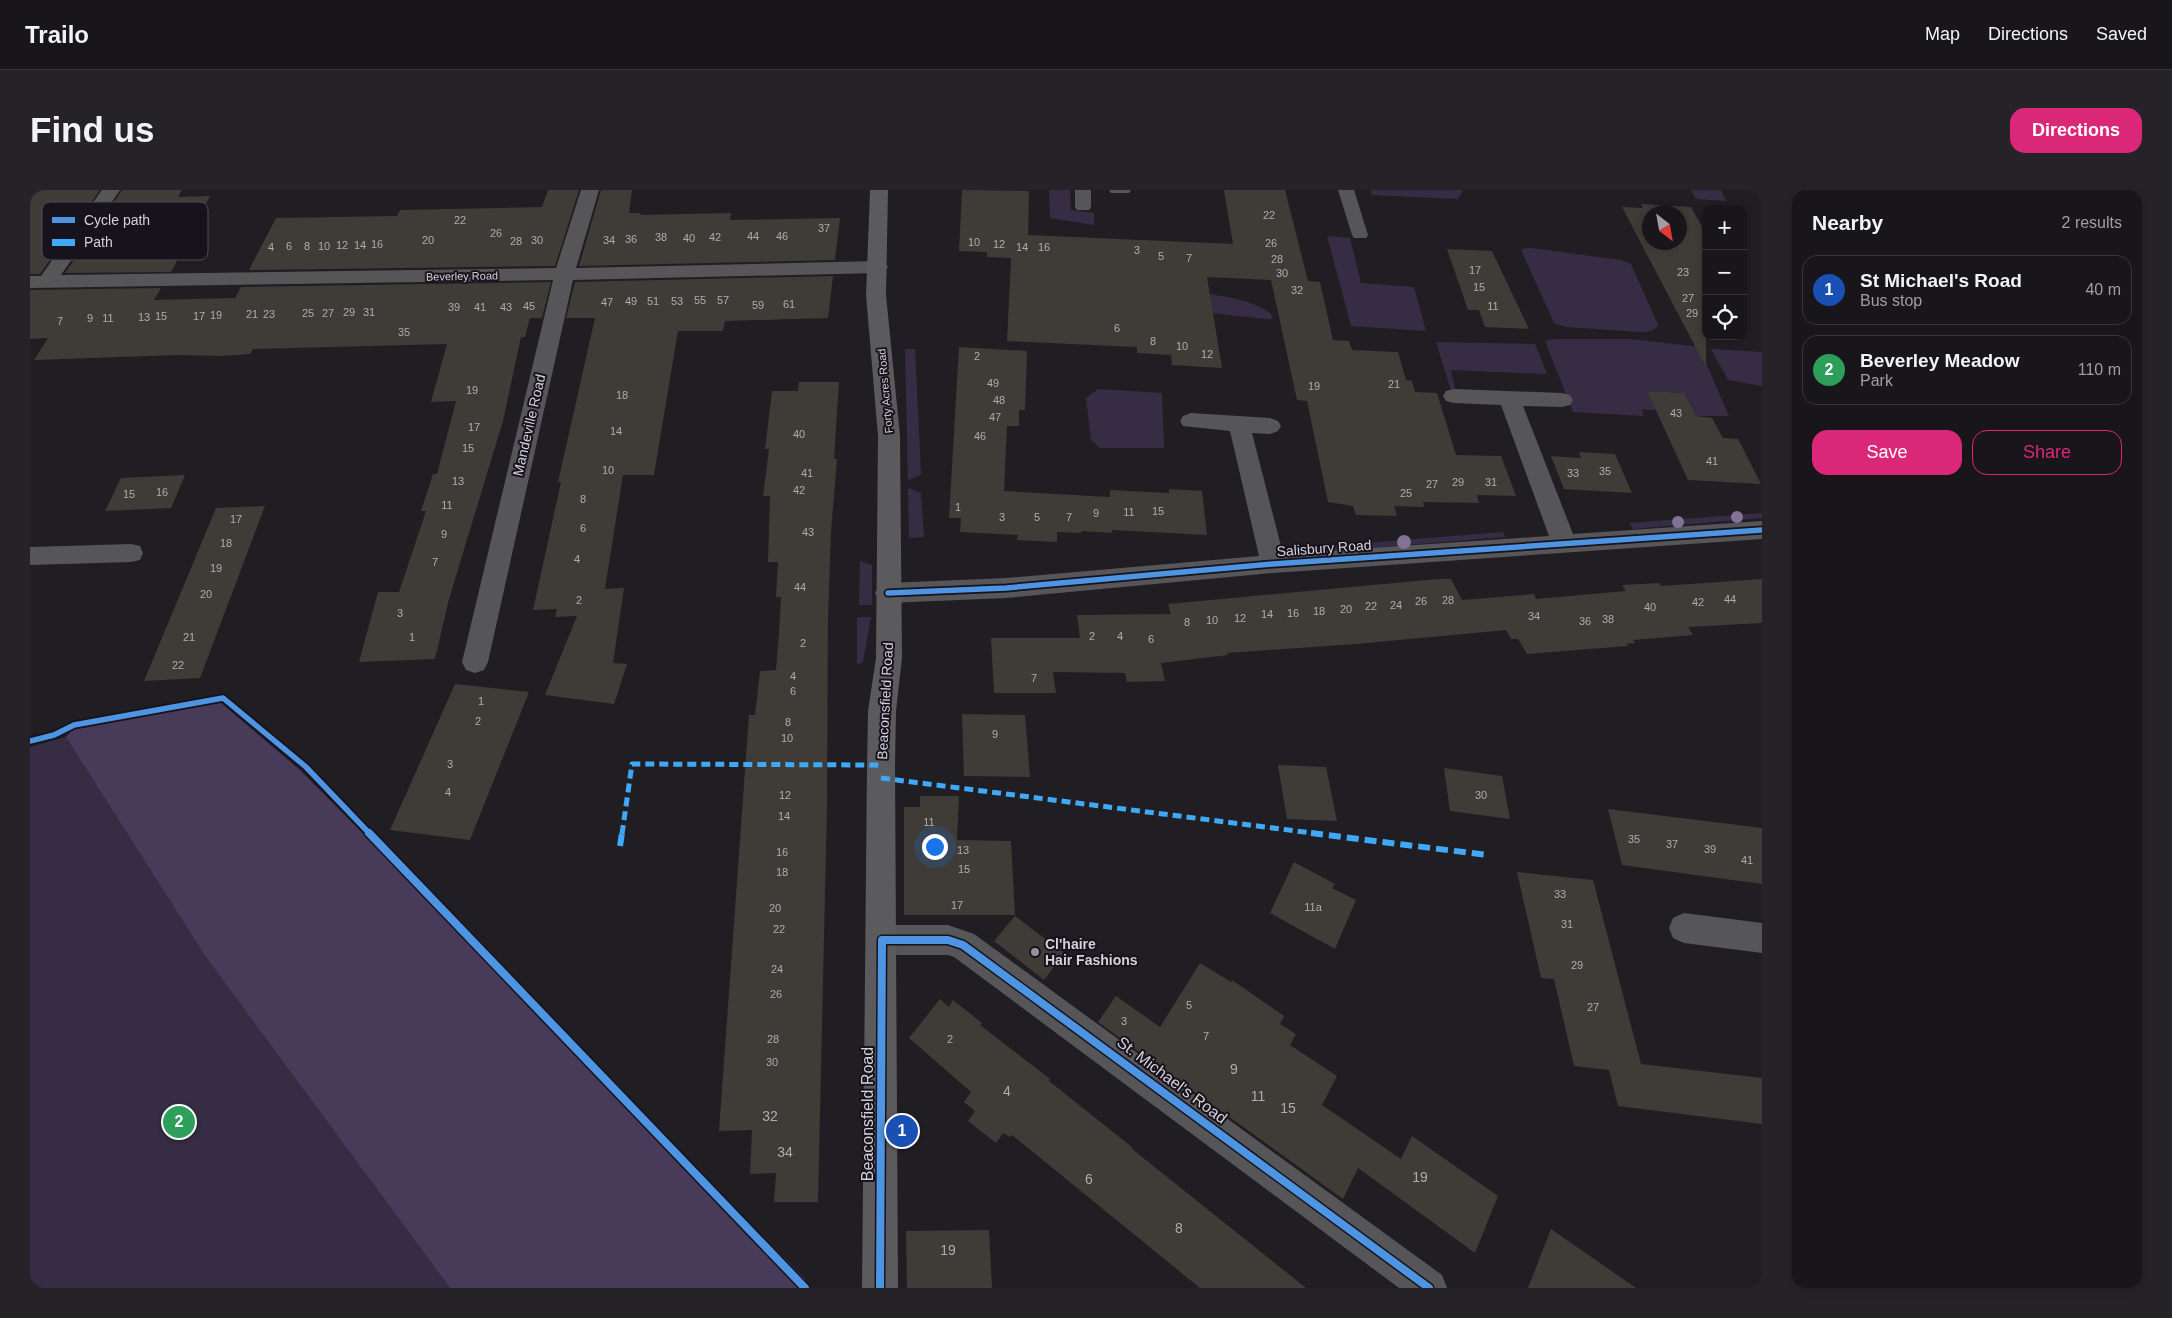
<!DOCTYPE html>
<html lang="en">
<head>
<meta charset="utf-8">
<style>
  :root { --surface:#18161a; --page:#252327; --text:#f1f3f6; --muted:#9f9fa2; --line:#363539; --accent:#db2777 }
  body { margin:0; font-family:Arial,sans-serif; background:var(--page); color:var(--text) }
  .controls { position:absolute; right:15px; top:15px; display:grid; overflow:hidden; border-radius:10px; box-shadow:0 2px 8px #0003 }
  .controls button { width:45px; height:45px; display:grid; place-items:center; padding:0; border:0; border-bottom:1px solid var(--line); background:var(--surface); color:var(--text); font:25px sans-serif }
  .compass { position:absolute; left:1612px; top:15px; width:45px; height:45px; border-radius:50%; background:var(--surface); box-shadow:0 2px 8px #0003; rotate:149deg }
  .you { position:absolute; left:904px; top:656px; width:18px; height:18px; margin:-12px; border:4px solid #fff; border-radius:50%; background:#1a73e8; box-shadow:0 0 0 8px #1a73e833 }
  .badge { display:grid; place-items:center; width:32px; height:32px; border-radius:50%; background:var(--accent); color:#fff; font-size:16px; font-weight:700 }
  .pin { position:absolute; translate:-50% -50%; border:2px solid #fff; box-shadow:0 1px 5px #0006 }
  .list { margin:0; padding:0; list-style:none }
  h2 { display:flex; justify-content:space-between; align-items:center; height:65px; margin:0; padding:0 20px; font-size:21px }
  h2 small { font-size:16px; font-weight:400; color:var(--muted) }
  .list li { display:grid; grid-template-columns:32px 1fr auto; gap:15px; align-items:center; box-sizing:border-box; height:70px; margin:0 10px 10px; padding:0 10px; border:1px solid var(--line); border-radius:15px }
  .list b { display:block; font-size:19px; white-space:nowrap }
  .list p { margin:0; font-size:16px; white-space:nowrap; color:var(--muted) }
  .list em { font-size:16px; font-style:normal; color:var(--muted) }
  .actions { display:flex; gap:10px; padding:15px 20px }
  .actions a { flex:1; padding:11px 0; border:1px solid var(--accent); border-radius:15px; text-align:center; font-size:18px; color:var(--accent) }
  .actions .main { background:var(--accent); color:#fff }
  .icon { flex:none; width:28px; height:28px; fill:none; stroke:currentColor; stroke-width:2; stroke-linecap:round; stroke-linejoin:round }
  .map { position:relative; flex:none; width:1732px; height:1098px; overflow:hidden; border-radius:15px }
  header { display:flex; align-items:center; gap:30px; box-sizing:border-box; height:70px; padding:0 25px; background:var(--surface); border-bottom:1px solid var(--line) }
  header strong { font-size:24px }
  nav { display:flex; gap:28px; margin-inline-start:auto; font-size:18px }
  .intro { display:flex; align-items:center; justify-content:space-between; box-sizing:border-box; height:120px; padding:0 30px }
  h1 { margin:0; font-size:35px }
  .button { padding:12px 22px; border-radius:15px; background:var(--accent); color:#fff; font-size:18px; font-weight:700 }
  main { display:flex; gap:30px; padding:0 30px }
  aside { flex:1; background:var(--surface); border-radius:15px; box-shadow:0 2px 8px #0003 }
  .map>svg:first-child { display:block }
  .green { fill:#362d44 }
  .forest { fill:#483b59 }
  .building { fill:#3f3b36; fill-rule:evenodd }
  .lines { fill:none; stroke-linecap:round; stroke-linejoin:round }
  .lane { fill:#565557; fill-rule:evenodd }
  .street { fill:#565557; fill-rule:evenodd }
  .secondary { fill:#5b5a5c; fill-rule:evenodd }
  .quiet-far1 { stroke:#3fa9f5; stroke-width:5; stroke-dasharray:9 5; stroke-linecap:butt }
  .quiet { stroke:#3fa9f5; stroke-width:6; stroke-dasharray:12 6; stroke-linecap:butt }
  .cycleway-far1-casing { stroke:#17131c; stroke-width:9 }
  .cycleway-casing { stroke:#17131c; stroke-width:11 }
  .cycleway-far1 { stroke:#4d94e3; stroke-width:5.5 }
  .cycleway { stroke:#4d94e3; stroke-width:8 }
  .tree { fill:#817296 }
  .poi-dot { fill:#959299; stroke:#17131c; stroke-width:2 }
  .labels { text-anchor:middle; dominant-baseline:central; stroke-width:4; stroke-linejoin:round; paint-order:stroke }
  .number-label { font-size:11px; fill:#afacb0 }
  .far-street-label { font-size:11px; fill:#d4d1d8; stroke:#17131c }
  .street-label { font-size:14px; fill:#d4d1d8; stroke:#17131c }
  .poi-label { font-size:14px; font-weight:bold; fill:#d4d1d8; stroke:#17131c; text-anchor:start }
  .near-number-label { font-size:14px; fill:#afacb0 }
  .near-street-label { font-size:16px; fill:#d4d1d8; stroke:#17131c }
  .key { fill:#17131c; stroke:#504c54; stroke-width:1 }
  .key-label { font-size:14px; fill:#d4d1d8 }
</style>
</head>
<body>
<header>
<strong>Trailo</strong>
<nav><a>Map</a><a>Directions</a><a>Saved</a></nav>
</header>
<div class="intro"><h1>Find us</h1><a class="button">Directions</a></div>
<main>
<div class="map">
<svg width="1732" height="1098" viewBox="0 0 1732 1098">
  <rect width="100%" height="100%" fill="#201e23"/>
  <!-- green -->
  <g class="green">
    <path d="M1019 0H1040L1041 20 1064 23V35L1020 28Z"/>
    <path d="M1341 0H1433L1428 9 1342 5Z"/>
    <path d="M1661 0H1691L1696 11 1666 9Z"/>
    <path d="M1297 46 1320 48 1331 93 1384 97 1396 141 1321 136Z"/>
    <path d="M1501 58 1590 70 1601 74 1628 135C1625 141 1618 142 1612 142L1536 137 1524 133 1492 62V59Z"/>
    <path d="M1173 103C1192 106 1230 111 1243 126L1241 129H1234L1076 111Z"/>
    <path d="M1526 149H1601L1669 157 1699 226H1666L1654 203 1618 201 1626 220 1612 219 1614 226 1543 222 1515 151Z"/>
    <path d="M1406 152 1505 154 1517 184 1421 180 1426 203 1422 204Z"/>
    <path d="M875 159H885L891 285 878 290Z"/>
    <path d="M1681 159 1732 162V196L1698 190Z"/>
    <path d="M1068 199 1132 203 1134 258H1070L1061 250 1056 208Z"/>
    <path d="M878 298 891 303 894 347 879 348Z"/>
    <path d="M1732 323V328L1603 339 1599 333Z"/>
    <path d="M1473 342 1475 347 1315 360H1301L1299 356Z"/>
    <path d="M830 371 842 375V415H829Z"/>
    <path d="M827 427H841L833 472 827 475Z"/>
    <path d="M36 547 175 766 420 1098H0V557Z"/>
  </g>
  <!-- forest -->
  <path class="forest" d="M190 512 270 580 775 1089V1098H420L175 766 36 547 44 538Z"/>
  <!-- building -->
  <g class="building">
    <path d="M0 0H70L10 84H0Z"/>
    <path d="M92 0H152L148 7 180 6 141 82 35 83Z"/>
    <path d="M518 0H549L525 76 219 80 246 28 367 26 370 20 512 17Z"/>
    <path d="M571 0H602L599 23H611L610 25 701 23 700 30 810 28 805 70 549 76Z"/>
    <path d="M932 0 999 1 998 45 1203 54 1194 0H1255L1278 91 1290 92 1303 150 1319 151 1322 160 1368 162 1376 190 1382 191 1385 202 1407 203 1426 265 1471 266 1486 306 1447 305 1449 313 1393 312 1394 317 1364 316 1367 326 1326 325 1323 316 1298 312 1277 211 1267 210 1241 90 1177 87 1192 178 1142 175 1141 165 1107 163V157L977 151 981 68 957 67V62L929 61Z"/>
    <path d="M1611 14 1661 17 1676 44V177L1592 17 1613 18ZM1620 22H1650V52H1620Z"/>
    <path d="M1417 59 1462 61 1499 139 1455 137 1449 120H1438Z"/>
    <path d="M803 86 798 128 695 131 693 141H648L624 285H593L575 399 594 398 583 473 597 474 584 514 515 505 547 426 525 427 527 419 503 420 531 292H528L565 128H536L545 92Z"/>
    <path d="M521 92 512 128H500L495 147H491L473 231 419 409 405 469 329 472 348 402H369L396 321H391L403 284H407L426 211 401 212 417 154 223 159 220 164 191 166 148 165 4 170 18 148 0 149V100L131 98 124 110 205 108 211 97Z"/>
    <path d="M929 157 997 161 995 220H989V236H977L974 301 1080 307V300L1139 303V299L1172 301 1177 345 1082 340V343L1052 341 1051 343 1027 342V352L987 350 988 345 930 342 931 328H919Z"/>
    <path d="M769 192H809L804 269H807L801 342 798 427 797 615 788 1012H744L746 983 720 984 722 940 689 941 719 525H725L730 481 746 480 749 443 751 407H746L748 372H738L740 306H733L739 259H735L742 201H768Z"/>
    <path d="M1617 201 1654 203 1666 226 1682 228 1693 248 1708 249 1731 294 1658 290Z"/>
    <path d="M1549 262 1585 264 1602 303 1534 299 1521 266 1551 268Z"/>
    <path d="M155 285 141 318 75 321 91 288Z"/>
    <path d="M235 316 170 488 114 491 186 318Z"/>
    <path d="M1408 389H1421L1432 410 1504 404 1506 409 1596 401 1592 395 1629 393 1631 396 1732 389V433L1658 437 1663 445 1603 450 1605 453 1596 454 1598 456 1497 464 1488 449H1481L1476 440 1326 454 1197 463 1198 465 1131 473 1135 491 1097 492 1095 483 1023 482 1026 503H964L961 448H1050L1047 425 1141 424 1138 414Z"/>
    <path d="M425 494 499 502 440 650 360 640Z"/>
    <path d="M932 524 995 525 1000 587 934 586Z"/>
    <path d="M1248 575 1296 577 1307 631 1257 629Z"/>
    <path d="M1414 578 1472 586 1480 629 1420 621Z"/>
    <path d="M890 606H929L927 650 981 651 985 725H874V617H890Z"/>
    <path d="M1578 619 1732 638V694L1592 675Z"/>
    <path d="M1264 672 1305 694 1302 698 1326 710 1305 759 1240 723Z"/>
    <path d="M1487 682 1563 690 1611 874 1732 888V934L1588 916 1579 880 1544 876 1524 789 1511 788Z"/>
    <path d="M985 726 1034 763 1014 790 964 751Z"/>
    <path d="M1170 773 1201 792 1202 790 1254 826 1250 834 1266 844 1260 855 1307 886 1292 915 1371 969 1382 946 1468 1006 1445 1063 1328 978 1313 1009 1068 832 1086 806 1130 837Z"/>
    <path d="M910 809 919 817 923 810 952 833 950 835 1020 889 1019 891 1103 958 1102 959 1276 1098H1170L982 945 980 947 973 943 966 953 938 931 945 921 934 912 941 902 879 848Z"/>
    <path d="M1521 1039 1606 1098H1498Z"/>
    <path d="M959 1040 962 1098H877L876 1041Z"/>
  </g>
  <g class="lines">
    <!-- lane -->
    <g class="lane">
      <path d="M1045 0H1061V17L1059 20H1047L1045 17Z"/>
      <path d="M1079 0H1101L1099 3H1081Z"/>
      <path d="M1308 0H1324L1338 45 1336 48H1324L1322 45Z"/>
    </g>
    <!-- street -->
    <g class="street">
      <path d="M72 0H90L31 85 526 78 551 0H569L546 78 848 71 855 73 858 77 855 81 848 83 543 90 458 472 454 480 445 483 436 480 432 472 523 90 0 98V86H11Z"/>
      <path d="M1424 199 1532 203 1540 205 1543 210 1540 215 1532 217 1493 216 1543 344 1732 331V349L1243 383 976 408 858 413 849 410 845 403 849 396 858 393 976 388 1229 366 1200 241 1153 236 1150 231 1153 226 1161 223 1240 228 1248 231 1251 236 1248 241 1240 244 1222 243 1253 364 1519 346 1471 215 1424 213 1416 211 1413 206 1416 201Z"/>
      <path d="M101 354 110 356 113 363 110 370 101 372 0 375V357Z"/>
      <path d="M1654 723 1732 733V763L1654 753 1643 748 1639 738 1643 728Z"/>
      <path d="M852 735H918L944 744 1412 1085 1417 1098H1369L924 767 918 765H852L841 761 837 750 841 739Z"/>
    </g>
    <!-- secondary -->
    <path class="secondary" d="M840 0H858L856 105 870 246 872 468 866 521 865 575 868 1098H832L837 575 838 521 846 468 848 246 836 105Z"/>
    <!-- quiet-far1 -->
    <g class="quiet-far1">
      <path d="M851 588 1290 644"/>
      <path d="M592 644 602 574 851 575"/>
    </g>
    <!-- quiet -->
    <g class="quiet">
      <path d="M1281 643 1457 665"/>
      <path d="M590 656 592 643"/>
    </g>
    <defs>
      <g id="cycleway-far1">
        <path d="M858 403 976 398 1243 374 1732 340"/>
        <path d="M0 551 24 545 44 535 193 508 276 577 340 644"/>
      </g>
      <g id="cycleway">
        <path d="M339 643 775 1098"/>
        <path d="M850 1098 852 750H918L933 755 1399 1098"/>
      </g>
    </defs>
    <!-- cycleway-far1 casing -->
    <use href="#cycleway-far1" class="cycleway-far1-casing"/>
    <!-- cycleway casing -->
    <use href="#cycleway" class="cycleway-casing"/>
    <!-- cycleway-far1 -->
    <use href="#cycleway-far1" class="cycleway-far1"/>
    <!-- cycleway -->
    <use href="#cycleway" class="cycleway"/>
  </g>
  <!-- trees -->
  <g class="tree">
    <circle cx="1707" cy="327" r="6"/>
    <circle cx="1648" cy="332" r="6"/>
    <circle cx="1374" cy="352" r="7"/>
  </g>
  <!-- markers -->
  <circle class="poi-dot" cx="1005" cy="762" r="5"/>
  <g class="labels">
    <!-- number labels -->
    <g class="number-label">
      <text x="1239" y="25">22</text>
      <text x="430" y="30">22</text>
      <text x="794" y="38">37</text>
      <text x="466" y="43">26</text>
      <text x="723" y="46">44</text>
      <text x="752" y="46">46</text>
      <text x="631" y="47">38</text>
      <text x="685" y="47">42</text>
      <text x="659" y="48">40</text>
      <text x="601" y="49">36</text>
      <text x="398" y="50">20</text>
      <text x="507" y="50">30</text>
      <text x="579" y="50">34</text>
      <text x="486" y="51">28</text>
      <text x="944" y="52">10</text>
      <text x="1241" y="53">26</text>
      <text x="347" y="54">16</text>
      <text x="969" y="54">12</text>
      <text x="312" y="55">12</text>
      <text x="330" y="55">14</text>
      <text x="259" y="56">6</text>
      <text x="277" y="56">8</text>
      <text x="294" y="56">10</text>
      <text x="241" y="57">4</text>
      <text x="992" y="57">14</text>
      <text x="1014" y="57">16</text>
      <text x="1107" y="60">3</text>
      <text x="1131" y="66">5</text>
      <text x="1159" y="68">7</text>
      <text x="1247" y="69">28</text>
      <text x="1445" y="80">17</text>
      <text x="1653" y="82">23</text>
      <text x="1252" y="83">30</text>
      <text x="1449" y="97">15</text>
      <text x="1267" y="100">32</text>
      <text x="1658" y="108">27</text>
      <text x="670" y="110">55</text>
      <text x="693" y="110">57</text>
      <text x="601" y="111">49</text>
      <text x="623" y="111">51</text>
      <text x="647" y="111">53</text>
      <text x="577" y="112">47</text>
      <text x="759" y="114">61</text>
      <text x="728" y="115">59</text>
      <text x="499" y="116">45</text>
      <text x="1463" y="116">11</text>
      <text x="424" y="117">39</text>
      <text x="450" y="117">41</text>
      <text x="476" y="117">43</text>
      <text x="319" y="122">29</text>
      <text x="339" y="122">31</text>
      <text x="278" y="123">25</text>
      <text x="298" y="123">27</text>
      <text x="1662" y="123">29</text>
      <text x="222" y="124">21</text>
      <text x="239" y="124">23</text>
      <text x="186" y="125">19</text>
      <text x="131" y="126">15</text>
      <text x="169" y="126">17</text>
      <text x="114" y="127">13</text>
      <text x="60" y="128">9</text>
      <text x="78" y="128">11</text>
      <text x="30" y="131">7</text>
      <text x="1087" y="138">6</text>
      <text x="374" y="142">35</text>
      <text x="1123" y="151">8</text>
      <text x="1152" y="156">10</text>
      <text x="1177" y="164">12</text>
      <text x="947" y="166">2</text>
      <text x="963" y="193">49</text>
      <text x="1364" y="194">21</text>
      <text x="1284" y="196">19</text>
      <text x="442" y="200">19</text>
      <text x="592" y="205">18</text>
      <text x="969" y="210">48</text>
      <text x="1646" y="223">43</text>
      <text x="965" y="227">47</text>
      <text x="444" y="237">17</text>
      <text x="586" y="241">14</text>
      <text x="769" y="244">40</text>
      <text x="950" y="246">46</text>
      <text x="438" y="258">15</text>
      <text x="1682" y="271">41</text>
      <text x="578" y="280">10</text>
      <text x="1575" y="281">35</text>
      <text x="777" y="283">41</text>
      <text x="1543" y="283">33</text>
      <text x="428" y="291">13</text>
      <text x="1428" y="292">29</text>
      <text x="1461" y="292">31</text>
      <text x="1402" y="294">27</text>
      <text x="769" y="300">42</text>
      <text x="132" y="302">16</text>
      <text x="1376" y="303">25</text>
      <text x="99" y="304">15</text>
      <text x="553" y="309">8</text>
      <text x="417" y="315">11</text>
      <text x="928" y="317">1</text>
      <text x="1128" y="321">15</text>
      <text x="1099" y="322">11</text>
      <text x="1066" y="323">9</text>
      <text x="972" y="327">3</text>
      <text x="1007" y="327">5</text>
      <text x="1039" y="327">7</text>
      <text x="206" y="329">17</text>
      <text x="553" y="338">6</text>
      <text x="778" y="342">43</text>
      <text x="414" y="344">9</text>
      <text x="196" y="353">18</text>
      <text x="547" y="369">4</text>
      <text x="405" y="372">7</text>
      <text x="186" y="378">19</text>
      <text x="770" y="397">44</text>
      <text x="176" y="404">20</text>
      <text x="1700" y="409">44</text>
      <text x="549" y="410">2</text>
      <text x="1418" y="410">28</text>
      <text x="1391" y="411">26</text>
      <text x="1668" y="412">42</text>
      <text x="1366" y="415">24</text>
      <text x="1341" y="416">22</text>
      <text x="1620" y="417">40</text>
      <text x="1316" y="419">20</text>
      <text x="1289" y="421">18</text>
      <text x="370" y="423">3</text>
      <text x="1263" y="423">16</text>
      <text x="1237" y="424">14</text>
      <text x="1504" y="426">34</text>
      <text x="1210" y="428">12</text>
      <text x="1578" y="429">38</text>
      <text x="1182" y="430">10</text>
      <text x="1555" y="431">36</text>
      <text x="1157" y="432">8</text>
      <text x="1062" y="446">2</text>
      <text x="1090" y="446">4</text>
      <text x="159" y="447">21</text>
      <text x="382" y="447">1</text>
      <text x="1121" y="449">6</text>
      <text x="773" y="453">2</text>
      <text x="148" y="475">22</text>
      <text x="763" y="486">4</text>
      <text x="1004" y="488">7</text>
      <text x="763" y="501">6</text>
      <text x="451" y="511">1</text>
      <text x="448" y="531">2</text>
      <text x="758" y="532">8</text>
      <text x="965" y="544">9</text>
      <text x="757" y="548">10</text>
      <text x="420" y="574">3</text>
      <text x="418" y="602">4</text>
      <text x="755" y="605">12</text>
      <text x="1451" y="605">30</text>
      <text x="754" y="626">14</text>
      <text x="899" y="632">11</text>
      <text x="1604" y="649">35</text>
      <text x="1642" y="654">37</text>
      <text x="1680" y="659">39</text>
      <text x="933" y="660">13</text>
      <text x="752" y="662">16</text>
      <text x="1717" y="670">41</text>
      <text x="934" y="679">15</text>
      <text x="752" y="682">18</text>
      <text x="1530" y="704">33</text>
      <text x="927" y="715">17</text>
      <text x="1283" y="717">11a</text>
      <text x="745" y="718">20</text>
      <text x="1537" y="734">31</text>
      <text x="749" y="739">22</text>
      <text x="1547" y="775">29</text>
      <text x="747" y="779">24</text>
      <text x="746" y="804">26</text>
      <text x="1159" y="815">5</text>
      <text x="1563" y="817">27</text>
      <text x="1094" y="831">3</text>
      <text x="1176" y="846">7</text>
      <text x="743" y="849">28</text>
      <text x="920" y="849">2</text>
      <text x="742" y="872">30</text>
    </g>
    <!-- far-street labels -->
    <g class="far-street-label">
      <text transform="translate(432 86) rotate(-1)">Beverley Road</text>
      <text transform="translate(855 201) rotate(-95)">Forty Acres Road</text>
    </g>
    <!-- street labels -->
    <g class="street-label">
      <text transform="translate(499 235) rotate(-77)">Mandeville Road</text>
      <text transform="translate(1294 358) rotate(-4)">Salisbury Road</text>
      <text transform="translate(855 511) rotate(-87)">Beaconsfield Road</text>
    </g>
    <!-- poi labels -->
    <g class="poi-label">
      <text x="1015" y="754">Cl'haire<tspan x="1015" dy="16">Hair Fashions</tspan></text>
    </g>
    <!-- near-number labels -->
    <g class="near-number-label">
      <text x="1204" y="879">9</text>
      <text x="977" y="901">4</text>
      <text x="1228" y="906">11</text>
      <text x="1258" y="918">15</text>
      <text x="740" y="926">32</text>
      <text x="755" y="962">34</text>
      <text x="1390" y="987">19</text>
      <text x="1059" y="989">6</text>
      <text x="1149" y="1038">8</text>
      <text x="918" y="1060">19</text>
    </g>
    <!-- near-street labels -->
    <g class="near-street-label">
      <text transform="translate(1142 890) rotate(37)">St. Michael's Road</text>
      <text transform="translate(837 924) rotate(-90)">Beaconsfield Road</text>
    </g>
  </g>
  <!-- legend -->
  <rect x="12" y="12" width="166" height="58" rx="8" class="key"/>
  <rect x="22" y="27" width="23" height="6" fill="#4d94e3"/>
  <rect x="22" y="49" width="23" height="7" fill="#3fa9f5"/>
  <g class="key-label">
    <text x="54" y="35">Cycle path</text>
    <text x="54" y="57">Path</text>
  </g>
</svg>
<div class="controls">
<button>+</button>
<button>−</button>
<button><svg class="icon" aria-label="locate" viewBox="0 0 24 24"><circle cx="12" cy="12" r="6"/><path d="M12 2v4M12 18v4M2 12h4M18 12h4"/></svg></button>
</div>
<svg class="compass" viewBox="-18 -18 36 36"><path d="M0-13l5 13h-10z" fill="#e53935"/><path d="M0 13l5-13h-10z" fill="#9f9fa2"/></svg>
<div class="you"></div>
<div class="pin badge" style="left:872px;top:941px;background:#1a4fb4">1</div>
<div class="pin badge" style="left:149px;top:932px;background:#2e9e5b">2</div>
</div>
<aside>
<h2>Nearby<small>2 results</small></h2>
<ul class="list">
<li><span class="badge" style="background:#1a4fb4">1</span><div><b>St Michael's Road</b><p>Bus stop</p></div><em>40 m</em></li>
<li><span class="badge" style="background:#2e9e5b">2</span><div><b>Beverley Meadow</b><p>Park</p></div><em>110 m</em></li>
</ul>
<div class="actions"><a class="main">Save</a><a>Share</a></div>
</aside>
</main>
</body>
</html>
